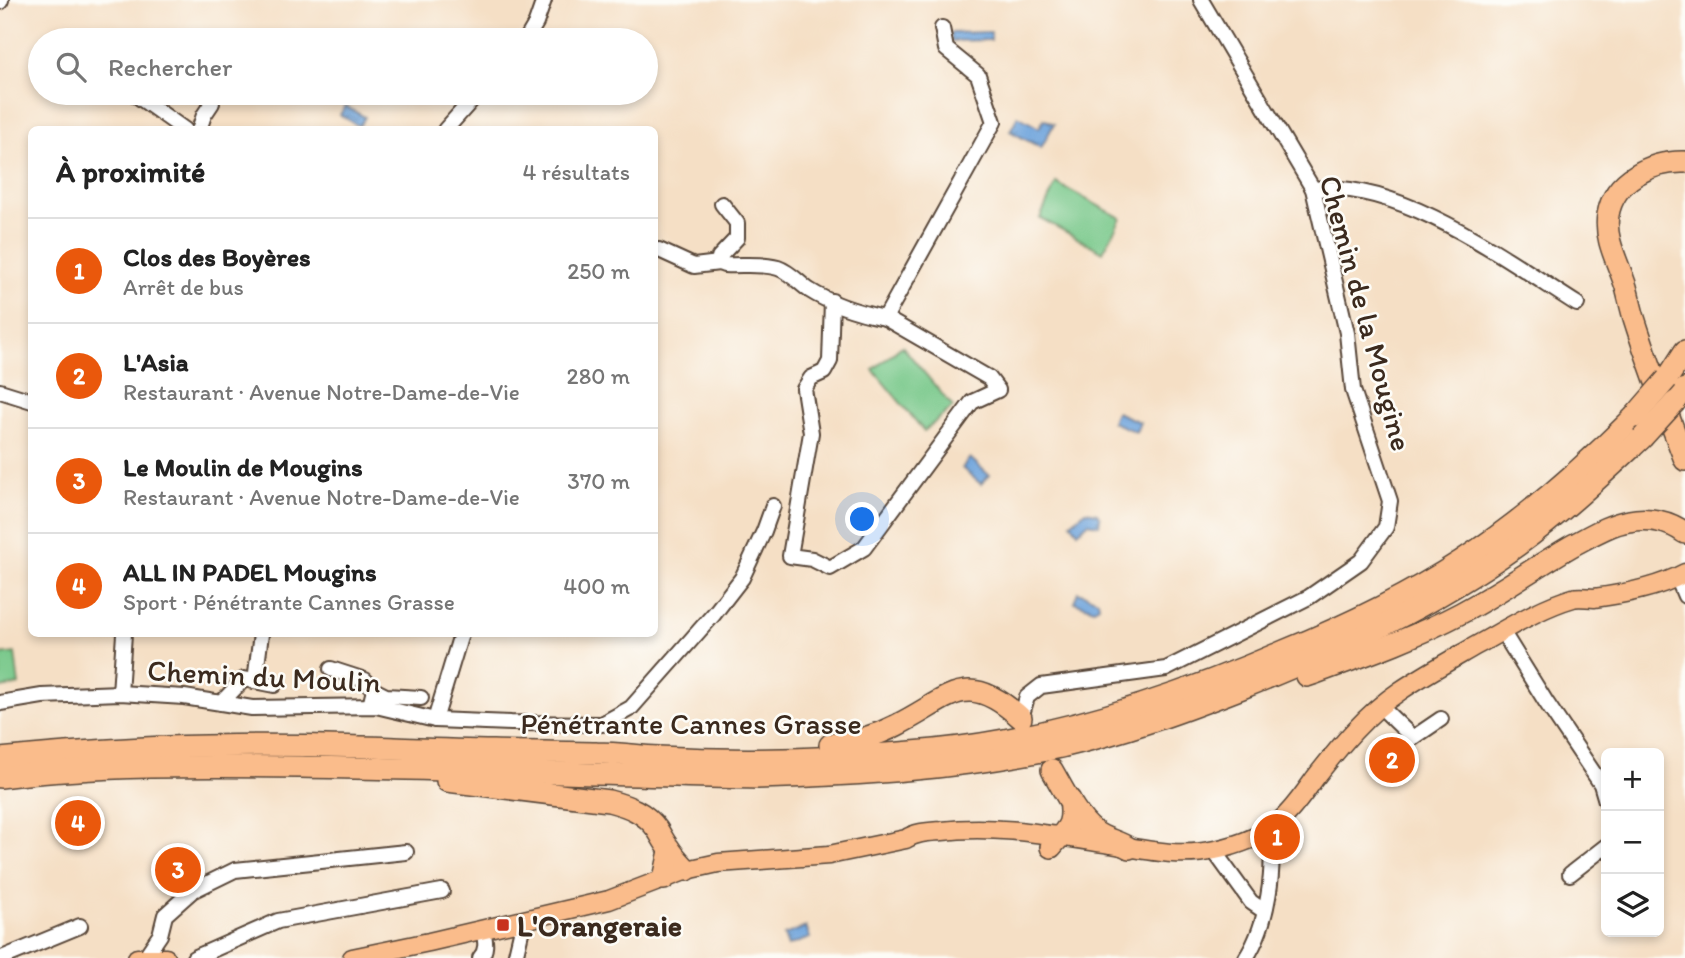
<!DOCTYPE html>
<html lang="fr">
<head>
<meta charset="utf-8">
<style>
  :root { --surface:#fff; --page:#f2f2f2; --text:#222; --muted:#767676; --line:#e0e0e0; --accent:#ea580c }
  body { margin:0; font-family:Itim,sans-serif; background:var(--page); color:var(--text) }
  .controls { position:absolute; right:21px; bottom:21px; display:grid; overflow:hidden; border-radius:10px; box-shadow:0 4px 10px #0003 }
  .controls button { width:63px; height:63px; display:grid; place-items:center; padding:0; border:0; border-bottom:2px solid var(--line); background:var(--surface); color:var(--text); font:35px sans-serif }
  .you { position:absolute; left:863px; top:520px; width:24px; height:24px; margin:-18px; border:5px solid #fff; border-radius:50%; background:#1a73e8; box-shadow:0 0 0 10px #1a73e833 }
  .badge { display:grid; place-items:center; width:46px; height:46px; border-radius:50%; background:var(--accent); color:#fff; font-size:23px; font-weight:700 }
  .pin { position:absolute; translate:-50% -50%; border:4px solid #fff; box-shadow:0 2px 7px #0006 }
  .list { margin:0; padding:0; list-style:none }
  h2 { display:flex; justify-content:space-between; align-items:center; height:91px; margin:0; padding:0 28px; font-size:30px }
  h2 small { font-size:23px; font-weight:400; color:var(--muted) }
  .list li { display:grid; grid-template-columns:46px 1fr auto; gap:21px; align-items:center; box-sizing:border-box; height:105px; padding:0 28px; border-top:2px solid var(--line) }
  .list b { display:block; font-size:26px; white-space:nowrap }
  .list p { margin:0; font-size:23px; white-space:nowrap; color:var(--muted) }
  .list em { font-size:23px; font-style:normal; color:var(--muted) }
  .icon { flex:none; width:38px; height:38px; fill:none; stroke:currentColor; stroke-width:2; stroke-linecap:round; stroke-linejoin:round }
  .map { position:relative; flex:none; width:1685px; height:958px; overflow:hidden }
  .search { position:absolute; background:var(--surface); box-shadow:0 4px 10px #0003; left:28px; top:28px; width:630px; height:77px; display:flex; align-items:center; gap:18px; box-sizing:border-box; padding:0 24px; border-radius:38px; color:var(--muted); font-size:26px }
  .panel { position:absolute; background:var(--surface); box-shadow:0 4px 10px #0003; left:28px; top:126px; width:630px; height:511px; border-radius:10px }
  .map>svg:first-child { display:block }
  .grass { fill:#78c88a; stroke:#5a7954; stroke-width:2 }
  .water { fill:url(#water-ripples); stroke:#55677d; stroke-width:2 }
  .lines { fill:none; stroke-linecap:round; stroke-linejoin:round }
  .minor-casing { stroke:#574537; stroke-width:18 }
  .major-casing { stroke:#574537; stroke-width:21 }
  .highway-casing { stroke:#574537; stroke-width:24 }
  .minor { stroke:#fff; stroke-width:14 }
  .major { stroke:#fabc8b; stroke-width:18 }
  .highway { stroke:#fabc8b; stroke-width:21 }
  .highway-bridge-casing { stroke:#574537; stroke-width:24; stroke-linecap:butt }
  .highway-bridge { stroke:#fabc8b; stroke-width:21 }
  .poi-dot { fill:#c8321e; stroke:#fdfcf7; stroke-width:2.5 }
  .labels { text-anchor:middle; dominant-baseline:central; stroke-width:5; stroke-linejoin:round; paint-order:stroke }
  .street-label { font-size:30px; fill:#3b2a1e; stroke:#fdfcf7 }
  .poi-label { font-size:30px; font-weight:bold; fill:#3b2a1e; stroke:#fdfcf7; text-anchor:start }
</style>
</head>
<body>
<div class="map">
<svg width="1685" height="958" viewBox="0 0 1685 958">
  <defs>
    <pattern id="water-ripples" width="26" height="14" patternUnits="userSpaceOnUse" patternTransform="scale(1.75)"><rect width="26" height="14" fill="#6fa4dc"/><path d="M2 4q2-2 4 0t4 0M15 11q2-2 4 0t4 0" fill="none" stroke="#5c86b2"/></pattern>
  </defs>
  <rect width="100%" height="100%" fill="#fdfcf7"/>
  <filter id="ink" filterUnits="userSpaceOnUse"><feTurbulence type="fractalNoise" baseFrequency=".0143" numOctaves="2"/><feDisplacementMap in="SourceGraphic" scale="14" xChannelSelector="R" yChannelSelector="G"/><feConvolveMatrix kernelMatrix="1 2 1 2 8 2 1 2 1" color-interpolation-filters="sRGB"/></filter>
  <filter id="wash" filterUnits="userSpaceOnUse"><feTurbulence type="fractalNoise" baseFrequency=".00686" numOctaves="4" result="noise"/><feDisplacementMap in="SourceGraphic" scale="28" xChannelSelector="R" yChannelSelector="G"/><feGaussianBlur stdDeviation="1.57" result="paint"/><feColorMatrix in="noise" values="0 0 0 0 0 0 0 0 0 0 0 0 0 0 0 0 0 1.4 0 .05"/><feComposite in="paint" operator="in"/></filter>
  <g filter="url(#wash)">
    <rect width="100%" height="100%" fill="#f5dfc5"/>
    <!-- grass -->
    <g class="grass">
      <path d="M1056 183 1121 218 1103 252 1040 218Z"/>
      <path d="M902 346 953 407 924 431 873 370Z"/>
      <path d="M15 653 19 685 0 688V655Z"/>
    </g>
    <!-- water -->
    <g class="water">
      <path d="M991 32V40L951 41V33Z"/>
      <path d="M345 106 365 117 359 126 340 115Z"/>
      <path d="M1018 116 1039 128 1044 119 1054 124 1041 148 1010 131Z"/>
      <path d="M1116 412 1140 422 1136 432 1112 422Z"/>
      <path d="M970 458 989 475 981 484 962 468Z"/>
      <path d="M1086 511 1097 513 1100 517 1099 525 1088 523 1078 532 1071 523Z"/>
      <path d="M1078 592 1098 600 1099 606 1094 609 1074 602Z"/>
      <path d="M806 927 810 938 788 946 784 935Z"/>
    </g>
  </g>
  <g filter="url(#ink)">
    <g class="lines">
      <defs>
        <g id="minor">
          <path d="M0 2 1 0"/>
          <path d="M526 40 536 23 544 0"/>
          <path d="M133 93 185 130"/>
          <path d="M199 130 204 115 212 103"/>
          <path d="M445 130 478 93"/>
          <path d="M1313 189C1400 180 1506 259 1577 304"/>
          <path d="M722 204 737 223V238L719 257V263L724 265C741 266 762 263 778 268 790 272 799 283 809 290 831 304 860 313 885 318"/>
          <path d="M654 251 659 250 694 266 719 263"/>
          <path d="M832 301 830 361 824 372 811 378 804 389 811 433 790 556 812 559 830 568 864 548 972 402 998 390 989 378 885 318 994 122 978 75 946 49 942 28"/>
          <path d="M0 391 32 401"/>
          <path d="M1677 577 1685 596"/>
          <path d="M1502 631 1546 702 1601 784 1606 801"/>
          <path d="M331 669 365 680 374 690 370 706"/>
          <path d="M255 681 261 634"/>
          <path d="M374 690 386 696 421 698"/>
          <path d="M120 693 124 634"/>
          <path d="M0 703 42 696 120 693 184 697 252 708 376 706 435 720 511 723 602 724 631 708 714 614 742 578 764 531 773 506"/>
          <path d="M221 703 244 679 274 685"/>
          <path d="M1380 706 1413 738 1441 719"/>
          <path d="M1021 718 1027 697 1041 686 1166 669 1309 597 1361 561 1386 527 1390 501 1353 390 1347 333 1313 189 1201 0"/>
          <path d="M435 720 461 634"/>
          <path d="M1214 851 1251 902 1264 911"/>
          <path d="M1570 874 1606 846"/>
          <path d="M145 957 160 935 165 915 192 891 235 870 406 852"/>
          <path d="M2 958 80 926"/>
          <path d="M194 958 278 921 442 891"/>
          <path d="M480 958C488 949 485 940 483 929"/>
          <path d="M515 958 524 920"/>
          <path d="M1246 958C1268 924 1276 868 1269 829"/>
        </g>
        <g id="major">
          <path d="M137 958H166"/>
          <path d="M352 958 429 942 609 900 687 870 718 863 829 855 906 839C916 832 929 832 942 831 997 824 1055 836 1110 844 1145 850 1181 858 1215 850 1239 845 1264 836 1282 819 1295 807 1305 792 1315 778 1340 746 1366 714 1400 691 1425 674 1451 660 1477 645 1508 628 1539 608 1573 598 1579 596 1587 598 1594 598 1625 594 1657 588 1685 573"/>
        </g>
        <g id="highway">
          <path d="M1685 162C1652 161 1614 179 1608 215 1604 240 1619 264 1626 287 1629 298 1631 308 1634 318 1649 366 1667 413 1685 460"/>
          <path d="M1667 379 1685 351"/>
          <path d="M1675 402 1685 389"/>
          <path d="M1307 676C1359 657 1412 639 1461 613 1500 593 1536 566 1575 544 1592 535 1610 524 1629 521 1648 517 1669 521 1685 533"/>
          <path d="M830 745C856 741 874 737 897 725 951 698 965 668 1021 718"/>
          <path d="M0 759C69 752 138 747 207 746 303 743 398 749 493 751 528 752 563 752 597 753 618 753 638 756 658 757 750 762 843 759 935 750 1055 738 1173 699 1284 651 1345 626 1406 597 1461 561 1524 520 1581 470 1634 417"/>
          <path d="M1052 770C1063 789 1077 818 1094 831 1104 839 1118 841 1129 848"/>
          <path d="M0 777C99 765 201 766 301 767 453 769 605 775 757 778 859 775 961 769 1061 747 1123 733 1183 711 1242 688 1338 650 1433 606 1518 545 1562 513 1602 475 1642 438"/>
          <path d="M447 781 609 801C628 806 645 812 657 829 661 835 664 842 669 848 674 856 681 863 687 870"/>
          <path d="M1051 847C1067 828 1074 826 1070 800"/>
          <path d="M664 879 670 851"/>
        </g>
      </defs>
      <!-- minor casing -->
      <use href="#minor" class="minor-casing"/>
      <!-- major casing -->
      <use href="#major" class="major-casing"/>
      <!-- highway casing -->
      <use href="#highway" class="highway-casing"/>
      <!-- minor -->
      <use href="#minor" class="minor"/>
      <!-- major -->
      <use href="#major" class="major"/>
      <!-- highway -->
      <use href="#highway" class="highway"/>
      <defs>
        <g id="highway-bridge">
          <path d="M1634 417 1667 379"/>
          <path d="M1642 438 1675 402"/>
        </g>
      </defs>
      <!-- highway-bridge casing -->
      <use href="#highway-bridge" class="highway-bridge-casing"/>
      <!-- highway-bridge -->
      <use href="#highway-bridge" class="highway-bridge"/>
    </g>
  </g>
  <!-- markers -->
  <rect class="poi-dot" x="496" y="918" width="14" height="14" rx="3.5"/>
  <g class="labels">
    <!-- street labels -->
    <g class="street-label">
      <text transform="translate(1366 313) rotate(75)">Chemin de la Mougine</text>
      <text transform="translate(264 676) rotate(3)">Chemin du Moulin</text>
      <text x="691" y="723">Pénétrante Cannes Grasse</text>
    </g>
    <!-- poi labels -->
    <g class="poi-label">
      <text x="517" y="925">L'Orangeraie</text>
    </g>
  </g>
</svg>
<div class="controls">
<button>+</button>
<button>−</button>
<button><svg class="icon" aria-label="layers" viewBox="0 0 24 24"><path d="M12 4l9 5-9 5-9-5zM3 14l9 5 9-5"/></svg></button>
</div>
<div class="you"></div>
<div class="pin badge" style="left:1277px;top:837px">1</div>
<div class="pin badge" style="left:1392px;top:760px">2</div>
<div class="pin badge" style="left:178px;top:870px">3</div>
<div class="pin badge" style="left:78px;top:823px">4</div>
<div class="search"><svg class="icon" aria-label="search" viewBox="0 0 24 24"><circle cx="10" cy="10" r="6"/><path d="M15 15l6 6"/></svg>Rechercher</div>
<section class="panel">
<h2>À proximité<small>4 résultats</small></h2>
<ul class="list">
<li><span class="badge">1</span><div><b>Clos des Boyères</b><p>Arrêt de bus</p></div><em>250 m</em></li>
<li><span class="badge">2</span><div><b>L'Asia</b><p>Restaurant · Avenue Notre-Dame-de-Vie</p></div><em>280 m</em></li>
<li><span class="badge">3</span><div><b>Le Moulin de Mougins</b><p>Restaurant · Avenue Notre-Dame-de-Vie</p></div><em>370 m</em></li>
<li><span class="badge">4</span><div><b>ALL IN PADEL Mougins</b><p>Sport · Pénétrante Cannes Grasse</p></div><em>400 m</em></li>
</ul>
</section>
</div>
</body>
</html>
